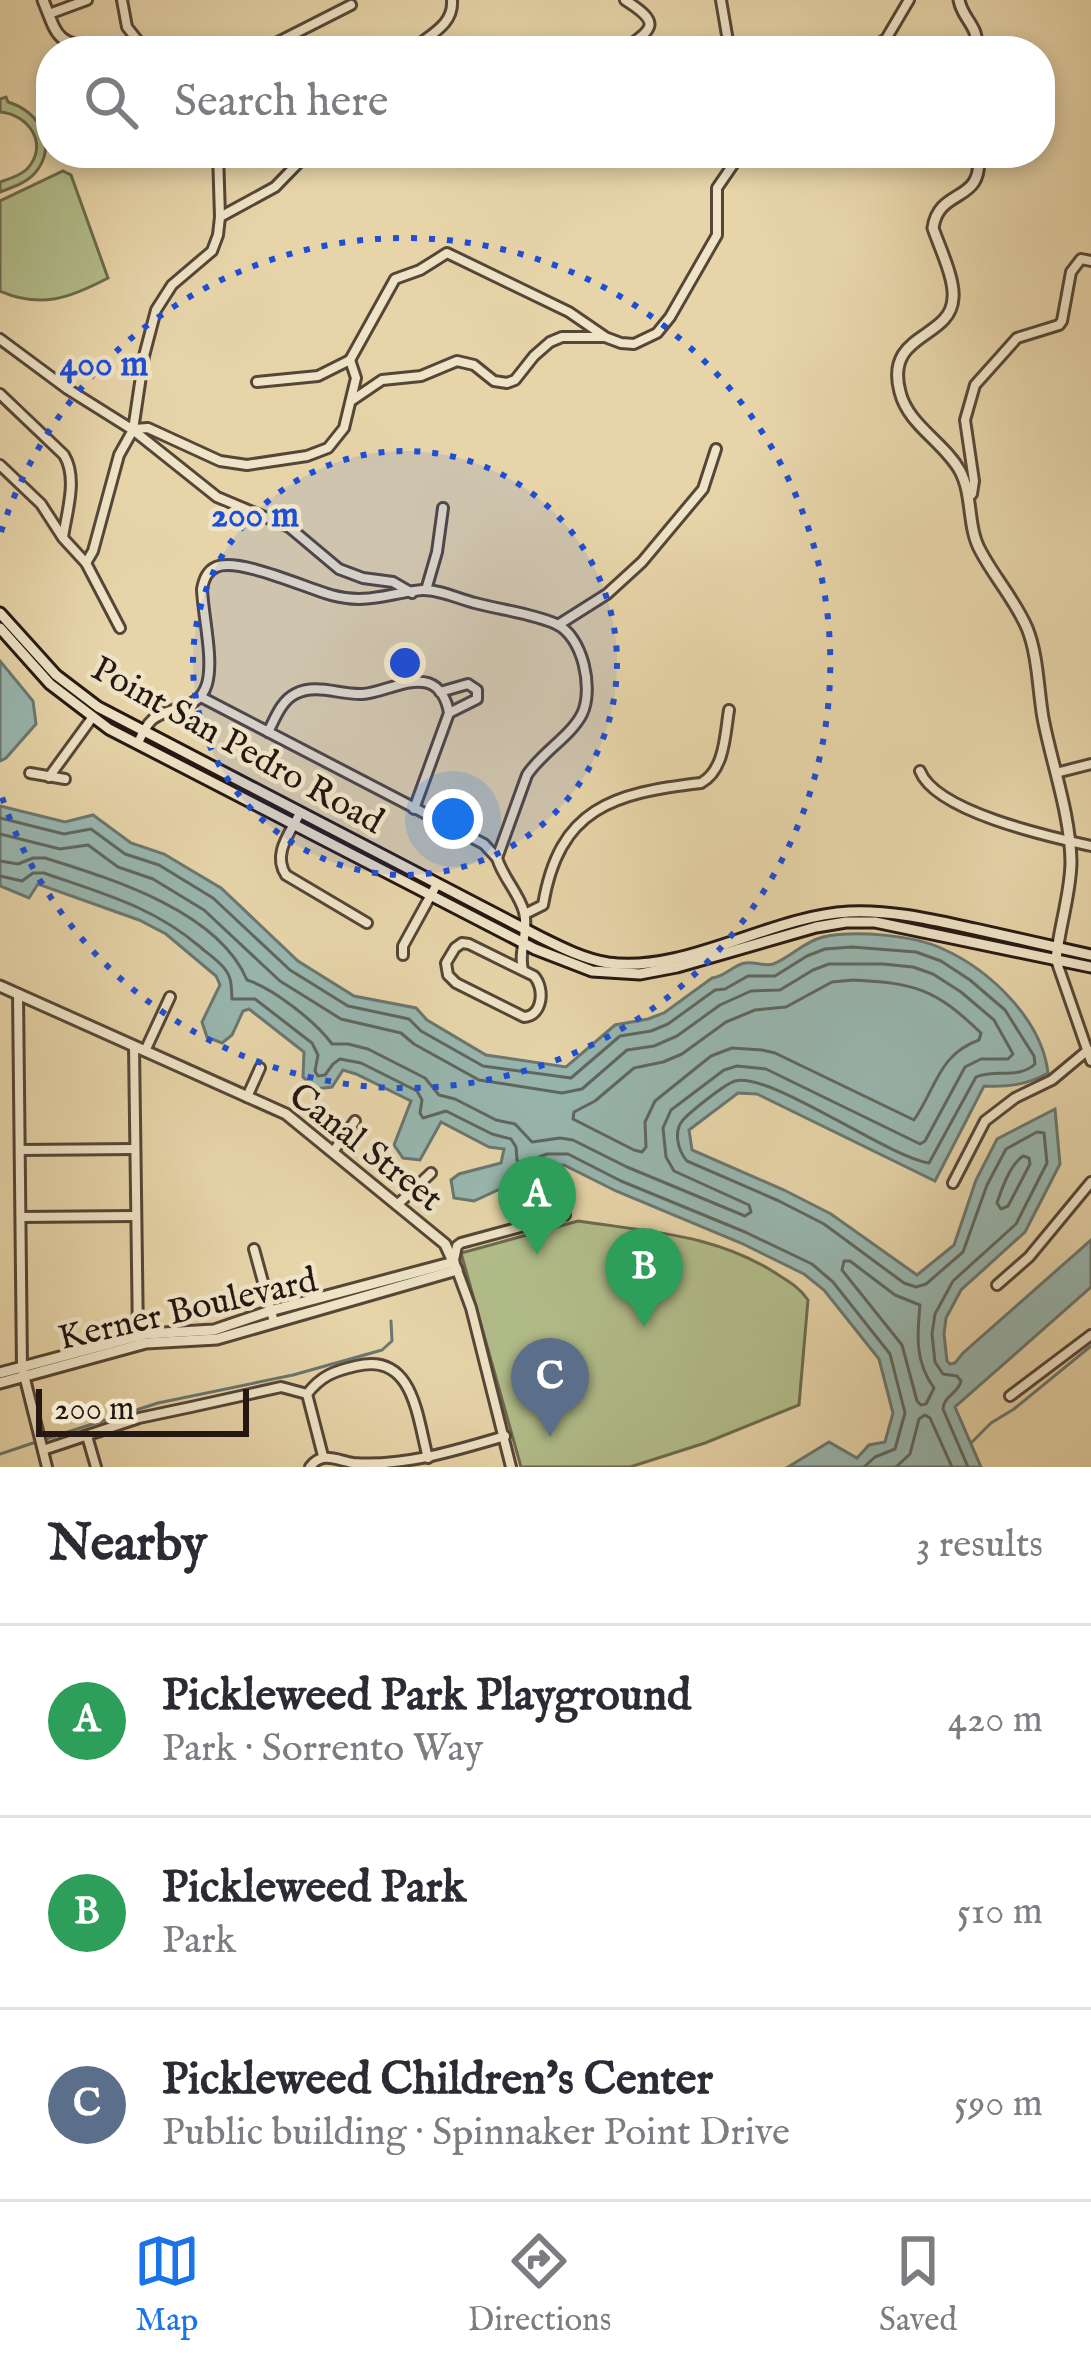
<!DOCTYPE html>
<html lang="en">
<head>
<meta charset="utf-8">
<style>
  :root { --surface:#fff; --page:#f2f2f3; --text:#2b2b33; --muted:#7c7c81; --line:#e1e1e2; --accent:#1a73e8 }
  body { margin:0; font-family:"IM FELL English",serif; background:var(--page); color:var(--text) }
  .scale { position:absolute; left:36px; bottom:30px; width:213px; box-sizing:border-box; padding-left:12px; border:6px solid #251711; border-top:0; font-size:33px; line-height:42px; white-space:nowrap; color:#251711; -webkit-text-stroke:9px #efe4c7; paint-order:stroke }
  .you { position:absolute; left:453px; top:819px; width:42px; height:42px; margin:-30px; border:9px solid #fff; border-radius:50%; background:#1a73e8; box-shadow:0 0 0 18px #1a73e833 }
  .badge { display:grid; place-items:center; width:78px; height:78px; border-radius:50%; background:var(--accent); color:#fff; font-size:39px; font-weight:700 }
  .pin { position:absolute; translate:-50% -99px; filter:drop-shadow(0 3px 6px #0008) }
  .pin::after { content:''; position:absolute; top:63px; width:42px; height:36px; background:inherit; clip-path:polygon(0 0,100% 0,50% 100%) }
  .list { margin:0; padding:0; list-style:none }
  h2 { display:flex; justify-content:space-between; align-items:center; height:156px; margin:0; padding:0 48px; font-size:51px }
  h2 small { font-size:39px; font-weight:400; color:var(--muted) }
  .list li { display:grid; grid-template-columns:78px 1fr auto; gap:36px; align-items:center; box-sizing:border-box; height:192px; padding:0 48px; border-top:3px solid var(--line) }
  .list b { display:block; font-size:45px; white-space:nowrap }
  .list p { margin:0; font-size:39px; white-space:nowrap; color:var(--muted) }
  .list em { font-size:39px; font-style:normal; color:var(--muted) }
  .icon { flex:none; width:66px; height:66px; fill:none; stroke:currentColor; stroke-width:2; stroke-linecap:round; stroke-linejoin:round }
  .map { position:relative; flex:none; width:1091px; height:1467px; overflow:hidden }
  .search { position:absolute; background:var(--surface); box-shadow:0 6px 18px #0003; left:36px; right:36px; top:36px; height:132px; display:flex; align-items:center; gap:30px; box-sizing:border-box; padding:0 42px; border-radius:48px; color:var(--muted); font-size:45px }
  .sheet { height:732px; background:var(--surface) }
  nav { display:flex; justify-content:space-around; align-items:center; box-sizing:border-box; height:168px; border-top:3px solid var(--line); background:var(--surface); font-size:33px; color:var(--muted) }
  nav a { display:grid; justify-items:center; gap:6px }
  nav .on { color:var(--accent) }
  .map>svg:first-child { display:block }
  .green { fill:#b2be8b; stroke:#6c6a4e; stroke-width:3 }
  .water { fill:#98b7b0; stroke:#6a7770; stroke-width:3 }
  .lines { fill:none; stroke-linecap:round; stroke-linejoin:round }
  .shore { stroke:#5e6760; stroke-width:3 }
  .stream { stroke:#6a7770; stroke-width:3 }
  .minor-casing { stroke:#564637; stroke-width:14 }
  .tertiary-casing { stroke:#564637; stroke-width:15 }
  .secondary-casing { stroke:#251711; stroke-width:15 }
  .minor { stroke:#efe4c7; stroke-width:8 }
  .tertiary { stroke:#efe4c7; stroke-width:9 }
  .secondary { stroke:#efe4c7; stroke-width:9 }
  .ring { fill:none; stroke:#1d4ed8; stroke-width:6; stroke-dasharray:6 12 }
  .labels { text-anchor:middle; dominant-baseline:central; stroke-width:9; stroke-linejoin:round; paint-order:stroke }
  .street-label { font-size:36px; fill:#251711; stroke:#efe4c7 }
  .centre { fill:#1d4ed8; stroke:#efe4c7; stroke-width:6 }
  .ring-label { font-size:36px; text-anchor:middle; font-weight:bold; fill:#1d4ed8; stroke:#efe4c7; stroke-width:9; stroke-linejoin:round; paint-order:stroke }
</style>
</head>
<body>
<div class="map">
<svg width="1091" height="1467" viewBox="0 0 1091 1467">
  <rect width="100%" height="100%" fill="#e7d5a9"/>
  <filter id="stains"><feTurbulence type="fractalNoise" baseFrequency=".00167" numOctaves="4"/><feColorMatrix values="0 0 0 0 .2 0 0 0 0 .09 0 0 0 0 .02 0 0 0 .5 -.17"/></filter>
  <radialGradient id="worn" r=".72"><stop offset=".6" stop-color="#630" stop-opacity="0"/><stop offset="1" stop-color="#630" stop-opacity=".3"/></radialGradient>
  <!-- green -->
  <g class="green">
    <path d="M6 97 8 102C39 111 59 145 35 173 26 183 13 187 0 192V182C9 179 20 176 27 169 50 144 28 114 0 112V99Z"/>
    <path d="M63 171 71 175 108 278C70 298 41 309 0 291V201Z"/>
    <path d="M578 1221C650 1232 718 1234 780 1276 791 1283 801 1289 808 1300L799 1405 705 1443 630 1467H521L461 1253Z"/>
  </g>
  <!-- water -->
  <g class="water">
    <path d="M0 661 33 701 36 724 6 758 0 761Z"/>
    <path d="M0 806 65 822 93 815 131 843 164 854 221 888 298 961 354 996 416 1008 427 1020 486 1055 566 1067 615 1025 648 1019 664 1013 712 978C725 977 733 965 745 963 755 961 764 967 773 964 791 957 803 942 823 937 854 930 914 935 943 949 990 970 1042 1020 1048 1073 1027 1085 1008 1087 984 1086L935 1181 757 1094 738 1093 689 1130 692 1150 784 1190 831 1214 917 1275 954 1245 976 1180 997 1139 1055 1109 1060 1164 1025 1232 961 1290 946 1318 944 1334 947 1361 950 1364 955 1363 963 1353 1091 1240V1287L955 1407 981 1467H788L829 1442 857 1458 869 1445 885 1442 893 1413 879 1359 824 1290 804 1274 741 1243 616 1191 564 1165 550 1166 474 1201 454 1198 451 1180 459 1174 501 1163 504 1149 489 1147 441 1122 420 1160 403 1158 394 1145 411 1101 356 1074 343 1070 332 1087 316 1089 303 1077 304 1052 249 1009 243 1011 232 1035 222 1043 207 1037 202 1022 220 985 216 976 166 934 139 920 38 884 29 898 0 886Z"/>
  </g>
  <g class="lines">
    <!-- shore -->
    <g class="shore">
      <path d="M0 818 64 834 91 829 125 854 159 865 213 898 290 970 348 1006 409 1019 421 1031 483 1066 571 1078 620 1036 651 1031 668 1024 715 990 725 989 748 976H775L807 956 825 949 852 947 916 952 941 961 970 980 1005 1010 1034 1056 1035 1064C1018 1080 995 1068 976 1077L929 1163C884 1155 771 1072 735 1081 725 1084 691 1111 683 1120 673 1131 678 1151 687 1161L779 1201 824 1224 904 1283 916 1287 926 1284 963 1252 987 1185 1006 1149 1037 1132 1044 1133 1047 1163 1016 1224 953 1281 935 1314 932 1334 935 1362 943 1374 957 1376 961 1381C959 1393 944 1395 943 1409L968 1467"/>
      <path d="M0 834 60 849 88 845 118 867 153 879 204 910 280 981 341 1019 401 1033 414 1044 479 1080 562 1093 582 1089 627 1050 654 1046 677 1036 720 1005 751 991 780 990 813 970 829 964H883L913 967 933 974 961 992 994 1020 1013 1054 1008 1059H981L965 1067 925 1141 920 1144 766 1069 737 1066 724 1070 671 1110 663 1128 666 1157 674 1171 749 1205 751 1212 745 1216 627 1167 573 1140 560 1138 532 1142 515 1124 496 1120 455 1099 439 1095 425 1078 368 1049 348 1044H332C316 1022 273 988 247 980 218 911 112 879 45 858H33L18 864 0 861"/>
      <path d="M0 876 22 881 33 873H44C101 893 152 906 199 946 208 954 221 962 227 972 233 981 231 991 232 999H255L312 1043 318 1055 315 1071 318 1076 325 1075 333 1064 340 1059 361 1063 417 1091 422 1100 420 1113 423 1118 446 1111 492 1134 511 1139 516 1147 517 1160 520 1164 547 1154H568L621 1181 745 1232 812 1264 833 1282 890 1354 905 1413 895 1449 875 1457 864 1467"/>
      <path d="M853 980C916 983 935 989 981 1033L979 1040C939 1054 936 1088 914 1120L775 1053 762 1050 732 1048 711 1056 655 1101 645 1122 646 1147 642 1152 634 1150 573 1119 574 1112 595 1101 634 1068 663 1062 682 1054 726 1022 755 1010 786 1007 832 982Z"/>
      <path d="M1023 1156 1029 1158 1030 1164 1008 1206 1001 1209 997 1203C1002 1188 1010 1165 1023 1156Z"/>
      <path d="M844 1261H850L895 1295 920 1305C917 1336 915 1362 934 1388L926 1404 921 1405 917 1401 902 1345 842 1270Z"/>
      <path d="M896 1467 910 1454 919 1419 925 1415 930 1418 952 1467"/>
    </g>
    <!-- stream -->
    <g class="stream">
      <path d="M46 1439 158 1403 293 1375 382 1350 392 1341 391 1321"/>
      <path d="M972 1442 991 1423 1014 1409 1091 1346"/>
      <path d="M0 1454 33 1443"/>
    </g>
    <defs>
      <g id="minor">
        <path d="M122 0 127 27 146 51"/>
        <path d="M721 0 729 47 769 51"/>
        <path d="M49 14 87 0"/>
        <path d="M250 51 276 43 351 5"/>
        <path d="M411 51C428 35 454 26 452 0"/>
        <path d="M621 51C653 29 663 24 625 0"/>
        <path d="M866 51 886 39 909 0"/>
        <path d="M220 217 275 187 308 153"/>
        <path d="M0 339 66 388 133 430 217 497 289 527 339 569 363 578 393 582 412 593"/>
        <path d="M350 360 395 279 420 270 447 253 569 312 604 336"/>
        <path d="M257 382 318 376 350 360"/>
        <path d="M0 394 64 455C78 478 67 511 63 537"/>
        <path d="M351 401 382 380 421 376 457 361 474 365 494 381 507 383 515 380 534 356 550 342 562 337H605L621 343 634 344 657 333 670 317 717 235V188L741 153"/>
        <path d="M134 429 148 428 220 461 247 465 307 456 328 448 344 428 356 378 350 360"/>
        <path d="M0 465 41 504 63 538 86 563 120 628"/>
        <path d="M968 498 972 494 974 481 965 420 975 385 1017 338 1059 325 1062 321 1071 272 1081 259 1091 261"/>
        <path d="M86 563 93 551 119 455 133 430 144 356 156 310 172 285 212 251 218 235 220 217 218 153"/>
        <path d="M426 590 437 552 443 508"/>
        <path d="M558 625 607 594 642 562 703 489 716 449"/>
        <path d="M440 692 468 684 477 690V699L449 713"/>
        <path d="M201 697 484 844 497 858"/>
        <path d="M268 732C275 719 281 701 295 694 316 683 340 695 362 694 382 693 408 677 428 683 441 687 447 701 449 713L414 809"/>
        <path d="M138 743C142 734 146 725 153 719 172 705 199 711 207 684 214 659 203 616 202 589 204 579 207 571 216 567 238 557 306 588 331 595 367 605 388 593 422 590 438 589 459 599 475 603 501 610 531 613 556 624 583 636 594 689 582 714 571 736 541 753 527 775L497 858C503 878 519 893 524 912 529 931 518 952 523 970"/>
        <path d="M920 771C936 812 1051 837 1091 846"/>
        <path d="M30 773 65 779"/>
        <path d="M1056 773 1091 764"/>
        <path d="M49 777 92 718"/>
        <path d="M300 813C290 833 272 854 286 875L367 923"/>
        <path d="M525 914 543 905C559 808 613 793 701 783 725 770 725 734 729 710"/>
        <path d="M462 943 469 944 534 976C545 988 543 1016 524 1017L456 983 448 975 446 963 455 948Z"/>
        <path d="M403 955V946L437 884"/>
        <path d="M1056 960 1091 1061"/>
        <path d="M18 994 22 1367 47 1467"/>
        <path d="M134 1046 138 1338"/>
        <path d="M145 1051 170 997"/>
        <path d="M247 1097 260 1068"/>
        <path d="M20 1150 135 1149"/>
        <path d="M333 1152 355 1121"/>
        <path d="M953 1183 985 1121 1015 1098 1052 1080 1088 1050"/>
        <path d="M397 1205 431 1173"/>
        <path d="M21 1217 135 1216"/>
        <path d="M254 1249 274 1322"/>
        <path d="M454 1260 457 1246 461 1243 565 1215"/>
        <path d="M457 1270 471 1308 511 1467"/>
        <path d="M997 1285 1029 1257 1091 1182"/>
        <path d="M1010 1396 1091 1335"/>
        <path d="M87 1436 96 1467"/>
        <path d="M43 1450 139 1418 191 1407 281 1387 307 1394"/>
        <path d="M323 1456 307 1394C321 1376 334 1371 356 1366 414 1352 417 1417 428 1458"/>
        <path d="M310 1467C322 1451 336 1460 353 1463 404 1467 457 1450 505 1436"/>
      </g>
      <g id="tertiary">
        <path d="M43 0C58 38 55 40 95 51"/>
        <path d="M959 0C963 21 979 24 977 51"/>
        <path d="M978 153C985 205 939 186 933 228 939 246 955 279 953 298 951 340 884 332 900 392 908 425 944 442 960 471 973 495 967 526 980 550 994 577 1015 600 1027 628 1038 655 1038 689 1043 718 1052 765 1070 813 1071 861 1071 893 1059 927 1056 960"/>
        <path d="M0 986 286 1114 445 1244 457 1270 217 1339 146 1343 0 1383"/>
        <path d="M0 1373 146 1334 214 1330 270 1311 454 1262"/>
      </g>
      <g id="secondary">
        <path d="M0 613 56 675 98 707 540 937C562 948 584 959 608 963 686 974 770 916 849 912 892 910 933 920 975 929 1014 938 1052 946 1091 955"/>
        <path d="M0 628 50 684 109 729 535 949 592 971 640 974 677 967 816 927 846 922H875L1091 967"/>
      </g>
    </defs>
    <!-- minor casing -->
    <use href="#minor" class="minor-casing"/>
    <!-- tertiary casing -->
    <use href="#tertiary" class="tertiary-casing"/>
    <!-- secondary casing -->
    <use href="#secondary" class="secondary-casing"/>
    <!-- minor -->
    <use href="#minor" class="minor"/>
    <!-- tertiary -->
    <use href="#tertiary" class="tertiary"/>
    <!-- secondary -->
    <use href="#secondary" class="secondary"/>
  </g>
  <!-- distance rings -->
  <circle cx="405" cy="663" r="212" fill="#1d4ed8" fill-opacity=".12"/>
  <g class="ring">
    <circle cx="405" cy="663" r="212"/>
    <path d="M1 532A425 425 0 1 1 1 794"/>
  </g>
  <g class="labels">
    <!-- street labels -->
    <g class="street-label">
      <text transform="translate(237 746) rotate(29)">Point San Pedro Road</text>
      <text transform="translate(365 1148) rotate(38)">Canal Street</text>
      <text transform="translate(188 1310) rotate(-13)">Kerner Boulevard</text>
    </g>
  </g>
  <circle cx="405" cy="663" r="18" class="centre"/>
  <g class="ring-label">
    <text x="104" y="375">400 m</text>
    <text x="255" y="526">200 m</text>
  </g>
  <rect width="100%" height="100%" filter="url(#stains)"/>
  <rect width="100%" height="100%" fill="url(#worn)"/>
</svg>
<div class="scale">200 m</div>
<div class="you"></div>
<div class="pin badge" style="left:537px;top:1255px;background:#2e9e5b">A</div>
<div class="pin badge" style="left:644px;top:1327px;background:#2e9e5b">B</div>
<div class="pin badge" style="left:550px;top:1437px;background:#5c6f8a">C</div>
<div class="search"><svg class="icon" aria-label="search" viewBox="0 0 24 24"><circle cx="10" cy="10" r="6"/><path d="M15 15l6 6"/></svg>Search here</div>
</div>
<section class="sheet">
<h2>Nearby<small>3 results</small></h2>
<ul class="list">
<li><span class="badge" style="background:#2e9e5b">A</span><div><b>Pickleweed Park Playground</b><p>Park · Sorrento Way</p></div><em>420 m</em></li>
<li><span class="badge" style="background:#2e9e5b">B</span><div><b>Pickleweed Park</b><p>Park</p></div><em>510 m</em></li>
<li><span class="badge" style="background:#5c6f8a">C</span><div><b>Pickleweed Children's Center</b><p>Public building · Spinnaker Point Drive</p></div><em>590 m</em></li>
</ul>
</section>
<nav>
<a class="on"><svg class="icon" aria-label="map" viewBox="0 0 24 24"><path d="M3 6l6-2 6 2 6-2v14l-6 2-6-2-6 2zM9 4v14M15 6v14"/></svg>Map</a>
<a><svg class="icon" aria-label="directions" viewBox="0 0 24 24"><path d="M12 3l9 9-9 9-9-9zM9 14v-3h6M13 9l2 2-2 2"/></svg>Directions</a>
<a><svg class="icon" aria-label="saved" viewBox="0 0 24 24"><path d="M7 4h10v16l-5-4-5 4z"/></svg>Saved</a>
</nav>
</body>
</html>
